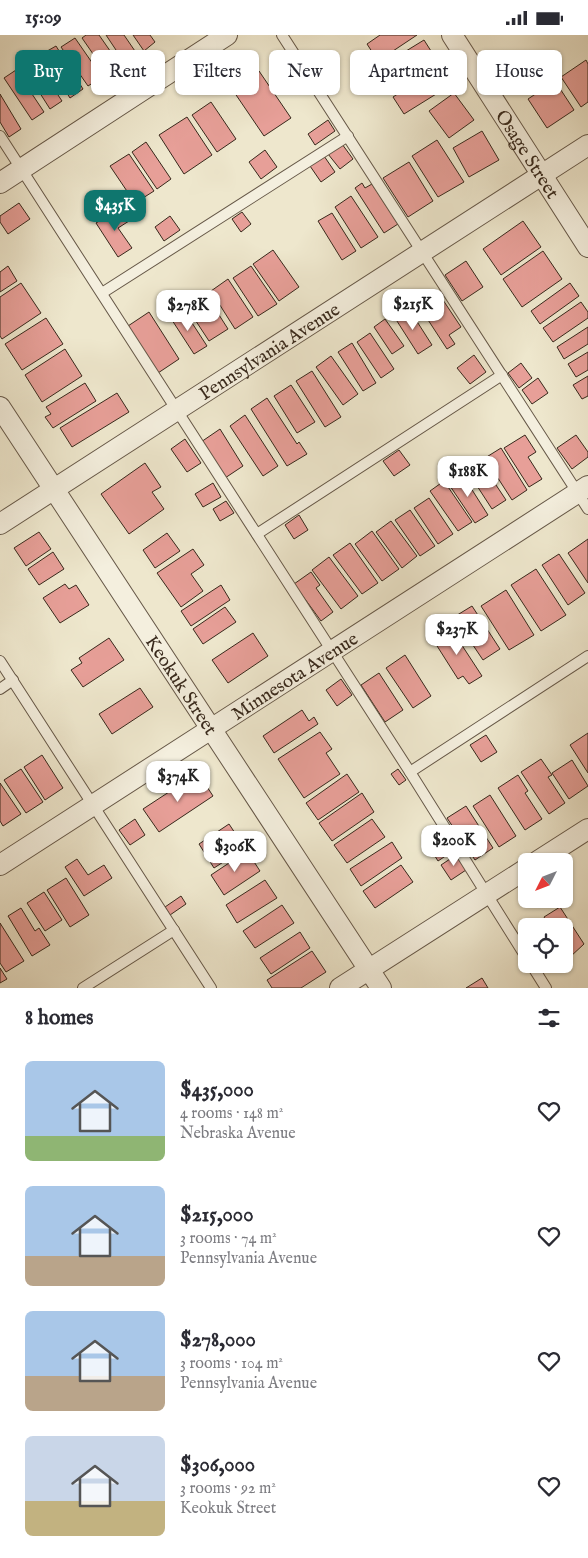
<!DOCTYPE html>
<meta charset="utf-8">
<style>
body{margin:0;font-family:"IM FELL English",serif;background:#f7f7f7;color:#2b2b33;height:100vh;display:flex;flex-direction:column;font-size:19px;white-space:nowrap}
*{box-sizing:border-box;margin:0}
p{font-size:16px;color:#7c7c81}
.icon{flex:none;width:28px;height:28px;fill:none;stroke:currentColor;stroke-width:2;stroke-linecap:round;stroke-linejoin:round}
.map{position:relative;height:953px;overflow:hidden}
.drawer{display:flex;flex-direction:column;background:#fff;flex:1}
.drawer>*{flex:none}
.hud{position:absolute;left:15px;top:15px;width:559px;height:45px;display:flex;gap:10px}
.needle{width:32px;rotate:228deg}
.buttons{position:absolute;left:518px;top:818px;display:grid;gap:10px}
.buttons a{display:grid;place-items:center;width:55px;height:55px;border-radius:8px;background:#fff;box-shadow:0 1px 4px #0004;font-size:25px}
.price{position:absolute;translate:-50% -42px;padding:0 11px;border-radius:10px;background:#fff;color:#222;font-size:16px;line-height:32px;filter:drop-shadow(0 1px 2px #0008)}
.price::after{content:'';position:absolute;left:50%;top:30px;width:15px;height:11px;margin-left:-8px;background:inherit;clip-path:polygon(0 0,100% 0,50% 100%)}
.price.selected{background:#0f766e;color:#fff}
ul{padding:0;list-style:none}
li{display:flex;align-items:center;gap:15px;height:125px;padding:0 25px}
li span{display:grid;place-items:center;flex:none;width:140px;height:100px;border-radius:8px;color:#555}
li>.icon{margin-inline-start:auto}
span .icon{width:60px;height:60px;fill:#fffc;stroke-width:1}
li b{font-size:21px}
h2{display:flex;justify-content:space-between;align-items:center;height:60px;padding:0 25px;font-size:21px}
.chip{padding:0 18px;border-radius:8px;background:#fff;box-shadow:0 1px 4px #0004;font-size:18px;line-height:45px}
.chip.selected{background:#0f766e;color:#fff}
.status{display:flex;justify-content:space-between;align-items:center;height:35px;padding:0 25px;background:#fff;direction:ltr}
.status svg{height:14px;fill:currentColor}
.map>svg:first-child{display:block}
</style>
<div class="status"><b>15:09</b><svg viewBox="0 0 49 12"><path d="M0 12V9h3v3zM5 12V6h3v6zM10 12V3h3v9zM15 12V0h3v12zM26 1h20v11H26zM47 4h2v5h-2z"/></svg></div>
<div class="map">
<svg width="588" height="953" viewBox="0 0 588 953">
<rect width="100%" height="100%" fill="#eee7cd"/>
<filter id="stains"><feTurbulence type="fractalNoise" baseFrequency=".004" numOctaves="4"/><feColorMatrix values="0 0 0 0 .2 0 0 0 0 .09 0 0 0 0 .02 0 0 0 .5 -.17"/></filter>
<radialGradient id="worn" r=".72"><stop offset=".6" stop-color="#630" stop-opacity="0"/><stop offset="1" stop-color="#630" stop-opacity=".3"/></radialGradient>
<g fill="#e79f98" stroke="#38291c">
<path d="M86,0H99L122,33L109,42L82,3Z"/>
<path d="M106,0H124L137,19L124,27Z"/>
<path d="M133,0H150L155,7L144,16Z"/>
<path d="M380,0H417L378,26L367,9Z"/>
<path d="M75,3L102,42L88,51L61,12Z"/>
<path d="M424,5L438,27L407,47L393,24Z"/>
<path d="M56,11L83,54L70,63L42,19Z"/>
<path d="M39,23L55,49L52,51L62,66L50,74L24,33Z"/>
<path d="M586,25L588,29V67L581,72L561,42Z"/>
<path d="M16,35L44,77L32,85L4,43Z"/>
<path d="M259,36L291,83L264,101L232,54Z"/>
<path d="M430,38L441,56L404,79L393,62Z"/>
<path d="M555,46L574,75L547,93L528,64Z"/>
<path d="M454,58L474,85L449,103L429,76Z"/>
<path d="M0,59L21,94L9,102L0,87Z"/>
<path d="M211,67L236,104L217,117L192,80Z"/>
<path d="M187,82L212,120L184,139L159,100Z"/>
<path d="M328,85L335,96L315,110L308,99Z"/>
<path d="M482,96L499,125L469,142L453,113Z"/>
<path d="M437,105L464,147L438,162L412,121Z"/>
<path d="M146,107L171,144L157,154L132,117Z"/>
<path d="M342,109L353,124L340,134L328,119Z"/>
<path d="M265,115L277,132L261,144L249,127Z"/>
<path d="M129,119L154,156L135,168L110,131Z"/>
<path d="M324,121L335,137L321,147L310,131Z"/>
<path d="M409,127L433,166L408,182L383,143Z"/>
<path d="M362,148L365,153L372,149L398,189L384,198L355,153Z"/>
<path d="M351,161L378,202L361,213L335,172Z"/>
<path d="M19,168L30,184L8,199L0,187V181Z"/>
<path d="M120,173L129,186L118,193L132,213L118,222L96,188Z"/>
<path d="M242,177L251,189L241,197L232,184Z"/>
<path d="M332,178L356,216L342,225L318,186Z"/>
<path d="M170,181L180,195L164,206L155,192Z"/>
<path d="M523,186L541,212L501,240L483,214Z"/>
<path d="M273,215L299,252L279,266L253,229Z"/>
<path d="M543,216L562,244L522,272L503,244Z"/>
<path d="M466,226L483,252L462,266L445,240Z"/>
<path d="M8,231L17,246L0,257V237Z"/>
<path d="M251,231L277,269L258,281L233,243Z"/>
<path d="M228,244L253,282L235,294L211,256Z"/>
<path d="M21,248L41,278L2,304L0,301V262Z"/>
<path d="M570,248L579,261L540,289L531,276Z"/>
<path d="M437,256L461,292L449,300L455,309L447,314L417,268Z"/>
<path d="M205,258L228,294L209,306L186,271Z"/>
<path d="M581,267L588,277V283L553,307L543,293Z"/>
<path d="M183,274L207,311L194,319L170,282Z"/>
<path d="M409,274L432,310L418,319L395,283Z"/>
<path d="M149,277L179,324L158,338L128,291Z"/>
<path d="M46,283L63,309L22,335L5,309Z"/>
<path d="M385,284L404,311L392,319L374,292Z"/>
<path d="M588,292V309L564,324L557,312Z"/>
<path d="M370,298L394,334L381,343L357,307Z"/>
<path d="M352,308L376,348L363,356L338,317Z"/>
<path d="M65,314L82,341L42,367L25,340Z"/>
<path d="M588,317V335L576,342L568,329Z"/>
<path d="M474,320L486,337L470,349L457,333Z"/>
<path d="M331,321L358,359L343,370L316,332Z"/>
<path d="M521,328L532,343L519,353L508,338Z"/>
<path d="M312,336L341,382L325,392L296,346Z"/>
<path d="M588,341V361L582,364L573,350Z"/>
<path d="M538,343L548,358L532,369L522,355Z"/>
<path d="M85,348L96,366L53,393L45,382L51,379L46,372Z"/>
<path d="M291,350L315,387L297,398L274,361Z"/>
<path d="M117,358L129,377L72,412L60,393Z"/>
<path d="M267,363L297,409L299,407L307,419L287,431L251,374Z"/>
<path d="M245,380L278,431L263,441L230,391Z"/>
<path d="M220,394L243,431L225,443L201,407Z"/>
<path d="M525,400L536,417L528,422L542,444L529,452L504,413Z"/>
<path d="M576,400L588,417V422L572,434L557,413Z"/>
<path d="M185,404L201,428L187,437L171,414Z"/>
<path d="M501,413L527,455L512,465L485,423Z"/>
<path d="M399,415L410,430L394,441L383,426Z"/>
<path d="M145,428L161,452L152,457L164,474L129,499L101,459Z"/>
<path d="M482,429L506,465L492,474L468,437Z"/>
<path d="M462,439L488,480L475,488L448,448Z"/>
<path d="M444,446L472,487L458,496L430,456Z"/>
<path d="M213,448L221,462L203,472L195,459Z"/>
<path d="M429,463L453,499L438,509L414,473Z"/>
<path d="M226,466L234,478L220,486L213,474Z"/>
<path d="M410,475L435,511L420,521L395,485Z"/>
<path d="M299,480L308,495L294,504L285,490Z"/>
<path d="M391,486L417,521L402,533L376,497Z"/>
<path d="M372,496L399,534L382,546L355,509Z"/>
<path d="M39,497L51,514L26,531L14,513Z"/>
<path d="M167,498L180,516L155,533L143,515Z"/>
<path d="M588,504V548L568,518Z"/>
<path d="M350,508L378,548L362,559L333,520Z"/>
<path d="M193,514L204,530L191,539L203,556L181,572L157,538Z"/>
<path d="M53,517L64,534L39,550L28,534Z"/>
<path d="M559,519L585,558L568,570L542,530Z"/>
<path d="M329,522L358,561L341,574L312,535Z"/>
<path d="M536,534L566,580L541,596L511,550Z"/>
<path d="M311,537L320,550L316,553L333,577L321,586L294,549Z"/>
<path d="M65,549L69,554L76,550L89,570L60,588L43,563Z"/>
<path d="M221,550L230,565L191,591L181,576Z"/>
<path d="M506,555L534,600L509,615L481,571Z"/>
<path d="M472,571L500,614L483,625L454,582Z"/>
<path d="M225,572L236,587L203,609L193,594Z"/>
<path d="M450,592L482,641L469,649L463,641L458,644L432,603Z"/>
<path d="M253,598L268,621L228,648L212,625Z"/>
<path d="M109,603L124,625L83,652L71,635L82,628L79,623Z"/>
<path d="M405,620L431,661L413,673L386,633Z"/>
<path d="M379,638L403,675L385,687L361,650Z"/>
<path d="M341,644L352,660L337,671L326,655Z"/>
<path d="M140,653L153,672L112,699L99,679Z"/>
<path d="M302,675L309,686L314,682L318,689L274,718L263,701Z"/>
<path d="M320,697L332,714L326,718L340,739L304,763L278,724Z"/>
<path d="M588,698V738L570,710Z"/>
<path d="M486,700L497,717L481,727L470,710Z"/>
<path d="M42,720L63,753L45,765L24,732Z"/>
<path d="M541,724L552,740L548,742L565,768L549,779L521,737Z"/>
<path d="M572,725L588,751L569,764L552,738Z"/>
<path d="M21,734L43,767L26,778L4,745Z"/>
<path d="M398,734L406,745L399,750L391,739Z"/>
<path d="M198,738L213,761L159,797L143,774Z"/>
<path d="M347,739L359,757L318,785L306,768Z"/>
<path d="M518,740L528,756L525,758L542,784L525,795L498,753Z"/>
<path d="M0,748L21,779L3,791L0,786Z"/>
<path d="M362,758L374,777L332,806L319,788Z"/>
<path d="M490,760L516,801L499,812L473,771Z"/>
<path d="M466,771L493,813L475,825L447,783Z"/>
<path d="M135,784L145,800L130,810L119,795Z"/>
<path d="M372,784L385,802L347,828L334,810Z"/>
<path d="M229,789L245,813L214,833L199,809Z"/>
<path d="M442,801L453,816L438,826L428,810Z"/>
<path d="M392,807L402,823L361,851L350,834Z"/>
<path d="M247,816L260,836L224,860L211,840Z"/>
<path d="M456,820L466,835L451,845L441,830Z"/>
<path d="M77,824L88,840L104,830L112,843L84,861L65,832Z"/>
<path d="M401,830L413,847L375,873L363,856Z"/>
<path d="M66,843L89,880L70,892L47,855Z"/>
<path d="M265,845L277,863L237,888L226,870Z"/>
<path d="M44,857L62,885L45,896L27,868Z"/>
<path d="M181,861L186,869L170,880L165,872Z"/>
<path d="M282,870L294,888L255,913L243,896Z"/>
<path d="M560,872L584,909L570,922L564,913V891H549L544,882Z"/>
<path d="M21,873L35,896L39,893L50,910L32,921L8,881Z"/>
<path d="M0,888L24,926L6,937L0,928Z"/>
<path d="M526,894V909L520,898Z"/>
<path d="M300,897L310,913L271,939L260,923Z"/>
<path d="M312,916L326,937L301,953H272L267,945Z"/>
<path d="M0,933L7,944L0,948Z"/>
<path d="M482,943L488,953H466Z"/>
</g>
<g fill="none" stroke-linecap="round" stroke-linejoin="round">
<g stroke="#665848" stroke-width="12">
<g id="service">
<path d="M282,0L588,474"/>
<path d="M0,101L410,737L526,922"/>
<path d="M102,258L348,101"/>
<path d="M257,499L502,340"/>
<path d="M0,626L211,953"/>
<path d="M0,654L13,645"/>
<path d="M410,737L588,621"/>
<path d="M531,929L546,953"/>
<path d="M83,953L174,895"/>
</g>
</g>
<g stroke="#665848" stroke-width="22">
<g id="minor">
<path id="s1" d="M452,0L588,212"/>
<path d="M0,148L227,0"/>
<path id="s2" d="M0,372L381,953"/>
<path id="s3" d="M0,489L588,110"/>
<path d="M538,826L588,794"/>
<path id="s4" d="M0,830L588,451"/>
<path d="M340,953L526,834"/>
</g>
</g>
<use href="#service" stroke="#f4efde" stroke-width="10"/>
<use href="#minor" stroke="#f4efde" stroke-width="20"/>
</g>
<g text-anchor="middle" stroke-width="4.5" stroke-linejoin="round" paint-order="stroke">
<g font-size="19" fill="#38291c" stroke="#f4efde">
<text dy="7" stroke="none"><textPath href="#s1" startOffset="141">Osage Street</textPath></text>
<text dy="7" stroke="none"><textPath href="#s3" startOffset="320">Pennsylvania Avenue</textPath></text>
<text dy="7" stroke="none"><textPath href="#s4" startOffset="350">Minnesota Avenue</textPath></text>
<text dy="7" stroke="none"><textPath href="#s2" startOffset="332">Keokuk Street</textPath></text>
</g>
</g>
<rect width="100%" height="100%" filter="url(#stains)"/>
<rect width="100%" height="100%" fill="url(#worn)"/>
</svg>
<div class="buttons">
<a><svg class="needle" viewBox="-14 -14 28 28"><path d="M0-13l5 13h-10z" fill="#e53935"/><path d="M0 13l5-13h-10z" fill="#7c7c81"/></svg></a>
<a><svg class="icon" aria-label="locate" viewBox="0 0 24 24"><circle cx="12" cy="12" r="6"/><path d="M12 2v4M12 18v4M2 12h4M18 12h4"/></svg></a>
</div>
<b class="price selected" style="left:115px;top:197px">$435K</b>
<b class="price" style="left:413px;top:296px">$215K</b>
<b class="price" style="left:188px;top:297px">$278K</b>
<b class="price" style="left:468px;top:463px">$188K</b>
<b class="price" style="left:457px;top:621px">$237K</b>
<b class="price" style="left:178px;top:768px">$374K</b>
<b class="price" style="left:454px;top:832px">$200K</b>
<b class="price" style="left:235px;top:838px">$306K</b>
<div class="hud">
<a class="chip selected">Buy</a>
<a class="chip">Rent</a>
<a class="chip">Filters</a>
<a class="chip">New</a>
<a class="chip">Apartment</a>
<a class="chip">House</a>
</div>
</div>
<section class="drawer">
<h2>8 homes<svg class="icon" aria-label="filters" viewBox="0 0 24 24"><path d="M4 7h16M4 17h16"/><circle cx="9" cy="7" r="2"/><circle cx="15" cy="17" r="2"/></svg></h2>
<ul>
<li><span style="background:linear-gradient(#a9c7e8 75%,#8fb573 0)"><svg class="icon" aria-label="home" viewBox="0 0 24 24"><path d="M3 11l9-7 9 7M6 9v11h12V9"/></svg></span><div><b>$435,000</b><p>4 rooms · 148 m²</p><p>Nebraska Avenue</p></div><svg class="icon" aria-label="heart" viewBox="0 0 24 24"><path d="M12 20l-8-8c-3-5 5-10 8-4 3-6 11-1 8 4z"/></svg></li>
<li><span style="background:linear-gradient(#a9c7e8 70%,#b9a48a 0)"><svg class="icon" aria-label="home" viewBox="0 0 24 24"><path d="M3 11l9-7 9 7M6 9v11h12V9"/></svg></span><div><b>$215,000</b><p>3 rooms · 74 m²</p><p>Pennsylvania Avenue</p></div><svg class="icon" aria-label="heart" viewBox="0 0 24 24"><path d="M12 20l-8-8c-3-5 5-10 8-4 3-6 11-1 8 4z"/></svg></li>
<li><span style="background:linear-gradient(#a9c7e8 65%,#b9a48a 0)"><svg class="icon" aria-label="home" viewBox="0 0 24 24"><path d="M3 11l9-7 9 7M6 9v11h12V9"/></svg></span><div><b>$278,000</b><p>3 rooms · 104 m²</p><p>Pennsylvania Avenue</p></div><svg class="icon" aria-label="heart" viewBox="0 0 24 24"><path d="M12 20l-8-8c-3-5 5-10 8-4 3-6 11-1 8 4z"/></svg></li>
<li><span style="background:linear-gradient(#c9d6e8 65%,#c2b280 0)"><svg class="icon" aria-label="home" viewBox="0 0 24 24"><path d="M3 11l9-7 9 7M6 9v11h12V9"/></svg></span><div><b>$306,000</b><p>3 rooms · 92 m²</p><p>Keokuk Street</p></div><svg class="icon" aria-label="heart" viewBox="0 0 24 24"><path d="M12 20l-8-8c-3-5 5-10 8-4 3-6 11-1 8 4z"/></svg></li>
</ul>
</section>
